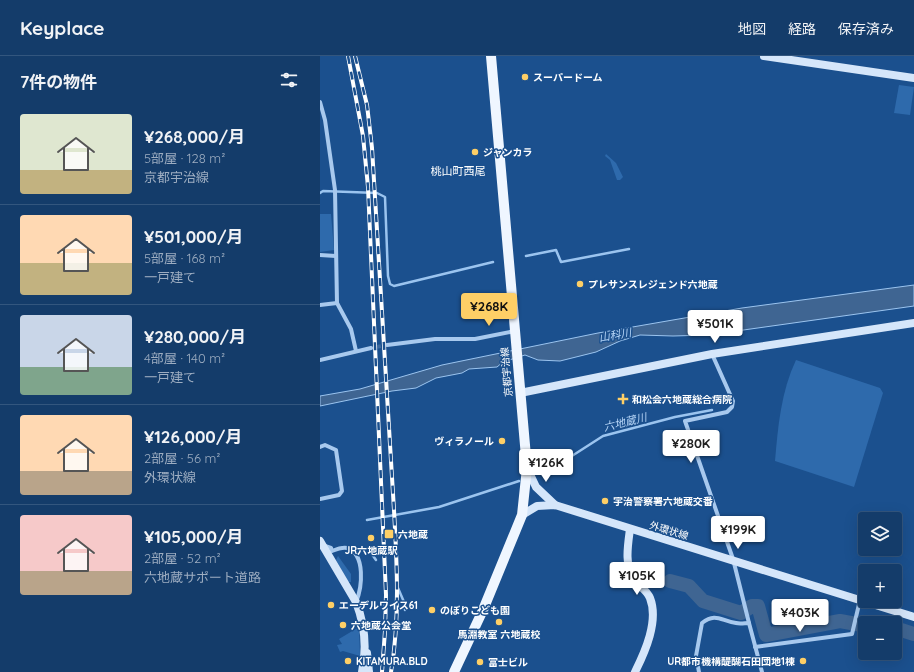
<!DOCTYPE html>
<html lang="ja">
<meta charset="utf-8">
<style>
body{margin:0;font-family:Quicksand,"Noto Sans JP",sans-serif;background:#214772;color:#f1f3f6;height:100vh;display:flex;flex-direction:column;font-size:15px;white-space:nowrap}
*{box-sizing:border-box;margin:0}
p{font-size:13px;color:#9dadc1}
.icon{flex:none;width:22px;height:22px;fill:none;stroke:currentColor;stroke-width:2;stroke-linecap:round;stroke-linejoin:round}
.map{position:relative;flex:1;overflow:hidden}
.drawer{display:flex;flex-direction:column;background:#143c6a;width:320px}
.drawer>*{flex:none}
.fabs{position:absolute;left:538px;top:456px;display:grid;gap:8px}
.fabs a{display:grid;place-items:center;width:44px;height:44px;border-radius:4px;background:#143c6a;box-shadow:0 4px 16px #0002,0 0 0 1px #33567e;font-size:20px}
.price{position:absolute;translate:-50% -34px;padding:0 9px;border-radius:4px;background:#fff;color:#222;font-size:13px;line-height:26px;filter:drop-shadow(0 1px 2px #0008)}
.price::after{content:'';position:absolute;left:50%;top:24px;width:12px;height:9px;margin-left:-6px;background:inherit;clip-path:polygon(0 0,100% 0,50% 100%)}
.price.selected{background:#fecf66;color:#111}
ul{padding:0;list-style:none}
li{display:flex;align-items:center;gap:12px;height:100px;padding:0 20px}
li+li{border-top:1px solid #33567e}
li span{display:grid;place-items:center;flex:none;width:112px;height:80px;border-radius:4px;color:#555}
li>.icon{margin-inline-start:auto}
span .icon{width:48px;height:48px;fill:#fffc;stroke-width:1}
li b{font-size:17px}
h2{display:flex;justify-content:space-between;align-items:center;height:48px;padding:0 20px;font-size:17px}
header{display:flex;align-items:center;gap:24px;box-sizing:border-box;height:56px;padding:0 20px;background:#143c6a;border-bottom:1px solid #33567e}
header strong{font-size:19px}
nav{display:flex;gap:22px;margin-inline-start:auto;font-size:14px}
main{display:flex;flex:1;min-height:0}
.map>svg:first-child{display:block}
</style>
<header>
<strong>Keyplace</strong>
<nav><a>地図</a><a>経路</a><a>保存済み</a></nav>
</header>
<main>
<section class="drawer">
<h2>7件の物件<svg class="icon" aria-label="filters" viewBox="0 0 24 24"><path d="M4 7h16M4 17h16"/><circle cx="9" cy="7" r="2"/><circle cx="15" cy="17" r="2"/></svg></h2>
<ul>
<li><span style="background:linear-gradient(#dfe7d0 70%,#c2b280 0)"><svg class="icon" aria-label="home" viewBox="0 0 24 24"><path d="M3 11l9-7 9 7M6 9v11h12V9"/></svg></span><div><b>¥268,000/月</b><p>5部屋 · 128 m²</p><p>京都宇治線</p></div></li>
<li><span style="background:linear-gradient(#ffd9b3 60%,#c2b280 0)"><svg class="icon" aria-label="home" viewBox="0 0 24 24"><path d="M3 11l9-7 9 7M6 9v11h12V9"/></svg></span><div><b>¥501,000/月</b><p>5部屋 · 168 m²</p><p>一戸建て</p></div></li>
<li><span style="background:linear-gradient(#c9d6e8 65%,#7fa58c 0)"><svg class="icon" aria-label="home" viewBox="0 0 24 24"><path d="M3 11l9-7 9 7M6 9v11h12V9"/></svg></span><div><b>¥280,000/月</b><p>4部屋 · 140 m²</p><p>一戸建て</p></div></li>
<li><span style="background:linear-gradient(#ffd9b3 70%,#b9a48a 0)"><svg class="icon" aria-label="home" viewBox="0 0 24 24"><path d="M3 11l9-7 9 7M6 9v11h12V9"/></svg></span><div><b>¥126,000/月</b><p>2部屋 · 56 m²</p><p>外環状線</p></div></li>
<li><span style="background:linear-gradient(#f6c9c9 70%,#b9a48a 0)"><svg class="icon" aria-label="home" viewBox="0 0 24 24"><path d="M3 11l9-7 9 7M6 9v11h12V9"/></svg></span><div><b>¥105,000/月</b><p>2部屋 · 52 m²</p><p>六地蔵サポート道路</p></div></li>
</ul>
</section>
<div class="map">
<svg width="594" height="616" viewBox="0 0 594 616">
<rect width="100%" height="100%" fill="#1b508e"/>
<g fill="#2e6aac">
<path d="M579,29L594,31L590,59L574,57Z"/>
<path d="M286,98L296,107L303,121L300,124H297L290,104L285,100Z"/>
<path d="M0,158H11L14,194L0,196Z"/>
<path d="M476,304L560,332L563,337L534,431L455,405C458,370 461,336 476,304Z"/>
<path d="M18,500L31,518V526H28L16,504Z"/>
<path d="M39,571L40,600L23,595L20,596L17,589L22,588L19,583Z"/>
</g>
<path fill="#3f6592" stroke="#9bc4ef" d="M594,229V250L388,279L353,280L320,279L300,285L276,296L240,305L218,304L205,299L183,306L177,311L149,313L142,317L116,322L96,332L72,335L0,350V340L40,333L122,309L278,277L422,252Z"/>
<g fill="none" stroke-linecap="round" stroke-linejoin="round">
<g stroke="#9bc4ef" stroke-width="2.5">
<path d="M0,137L3,135L57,137L65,141L68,220L70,228L74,230L173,206"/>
<path d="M206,200L236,194L241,206L309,193"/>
<path d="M230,414L283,380L355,361L392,354"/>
<path d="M47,464L119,451L199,425"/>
<path d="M51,497L56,504"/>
<path d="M78,532L84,546L85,554"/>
</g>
<g stroke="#3f6592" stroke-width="14">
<path d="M350,525L369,530L383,545L421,557L432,550H438L446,579L520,565L542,569L545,568"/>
<path d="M575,572L594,578"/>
</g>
<path stroke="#3d6a9f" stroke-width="4" stroke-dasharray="4 2" stroke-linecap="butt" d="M51,292L67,289"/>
<g stroke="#a8c9ee" stroke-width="4">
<path d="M0,46L5,64L15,134L17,247L31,273L36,295"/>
<path d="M0,199L16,200"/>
<path d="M0,249L17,247"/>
<path d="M67,289L115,283H155L195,275"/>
<path d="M392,298L413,345L412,351L407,356L365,365L413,503L429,567"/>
<path d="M0,304L51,292"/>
<path d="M0,391L5,389L16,394L22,435L19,439L0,443"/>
<path d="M5,490L11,492L12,495C17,493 22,491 27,492C46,498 42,532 36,546"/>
<path d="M435,591L532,578L540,544"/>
<path d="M379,616L376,600L382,567C396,556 401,565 416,567C420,568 425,567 429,567L442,616"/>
</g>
<g stroke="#d5e6fa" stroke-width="8">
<path d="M444,0L594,22"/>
<path d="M200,337L392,298L594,267"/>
<path d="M207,412L216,431L235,449"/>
<path d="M202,459L217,450L235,449L594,561"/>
<path d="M310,473C308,488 304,510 314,524C319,530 327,534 330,542C339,565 325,596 315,616"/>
<path d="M0,485L36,546C45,569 47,592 42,616"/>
<path d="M47,597L49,616"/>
</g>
<path stroke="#eff6ff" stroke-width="10" d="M134,616L163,554L202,459L207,412L171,0"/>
<g stroke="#fff" stroke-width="4">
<g id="rail">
<path d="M28,0L43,80L48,131L66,539L65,575L62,616"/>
<path d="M35,0L47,49L52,92L74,454C77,508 80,563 71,616"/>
</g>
</g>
<use href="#rail" stroke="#1b508e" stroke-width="2.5" stroke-dasharray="8" stroke-linecap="butt"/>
</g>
<g fill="#fecf66" stroke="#1b508e" stroke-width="1.5">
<circle cx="205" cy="21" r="4"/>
<circle cx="155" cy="96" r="4"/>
<circle cx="260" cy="228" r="4"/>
<path d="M301 337h4v4h4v4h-4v4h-4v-4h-4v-4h4z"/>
<circle cx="182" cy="385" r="4"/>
<circle cx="285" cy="445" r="4"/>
<rect x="64" y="473" width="10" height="10" rx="2"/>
<circle cx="51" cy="482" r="4"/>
<circle cx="11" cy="549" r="4"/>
<circle cx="112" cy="554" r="4"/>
<circle cx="179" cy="566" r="4"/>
<circle cx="23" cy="569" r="4"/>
<circle cx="28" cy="605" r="4"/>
<circle cx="483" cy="605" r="4"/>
<circle cx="160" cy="606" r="4"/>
</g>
<g text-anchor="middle" stroke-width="3" stroke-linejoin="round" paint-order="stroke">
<g font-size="10" font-weight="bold" fill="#fff" stroke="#1b508e" text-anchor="start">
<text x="213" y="25">スーパードーム</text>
<text x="163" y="100">ジャンカラ</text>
<text x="268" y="232">プレサンスレジェンド六地蔵</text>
<text x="312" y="347">和松会六地蔵総合病院</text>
<text x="174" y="389" text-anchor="end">ヴィラノール</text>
<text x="293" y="449">宇治警察署六地蔵交番</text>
<text x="78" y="482">六地蔵</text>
<text x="51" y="498" text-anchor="middle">JR六地蔵駅</text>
<text x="19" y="553">エーデルワイス61</text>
<text x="120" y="558">のぼりこども園</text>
<text x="31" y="573">六地蔵公会堂</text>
<text x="179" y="582" text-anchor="middle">馬淵教室 六地蔵校</text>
<text x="36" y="609">KITAMURA.BLD</text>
<text x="475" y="609" text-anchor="end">UR都市機構醍醐石田団地1棟</text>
<text x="168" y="610">富士ビル</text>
</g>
<g font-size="10" fill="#fff" stroke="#1b508e">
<text transform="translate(186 316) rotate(-95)" y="4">京都宇治線</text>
<text transform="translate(349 474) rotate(17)" y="4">外環状線</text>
</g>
<g font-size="11" fill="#fff" stroke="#1b508e">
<text x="138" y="119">桃山町西尾</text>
</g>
<g font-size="11" font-style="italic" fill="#b4d3f5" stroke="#1b508e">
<text transform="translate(295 279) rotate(-10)" y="4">山科川</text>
<text transform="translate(305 366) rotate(-14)" y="4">六地蔵川</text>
</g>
</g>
</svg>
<div class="fabs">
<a><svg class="icon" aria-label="layers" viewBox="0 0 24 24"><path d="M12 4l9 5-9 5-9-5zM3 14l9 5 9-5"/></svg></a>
<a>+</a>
<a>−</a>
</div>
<b class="price selected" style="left:169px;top:271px">¥268K</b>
<b class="price" style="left:395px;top:288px">¥501K</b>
<b class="price" style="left:371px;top:408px">¥280K</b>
<b class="price" style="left:226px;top:427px">¥126K</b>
<b class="price" style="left:418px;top:494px">¥199K</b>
<b class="price" style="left:317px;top:540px">¥105K</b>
<b class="price" style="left:480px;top:577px">¥403K</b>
</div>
</main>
